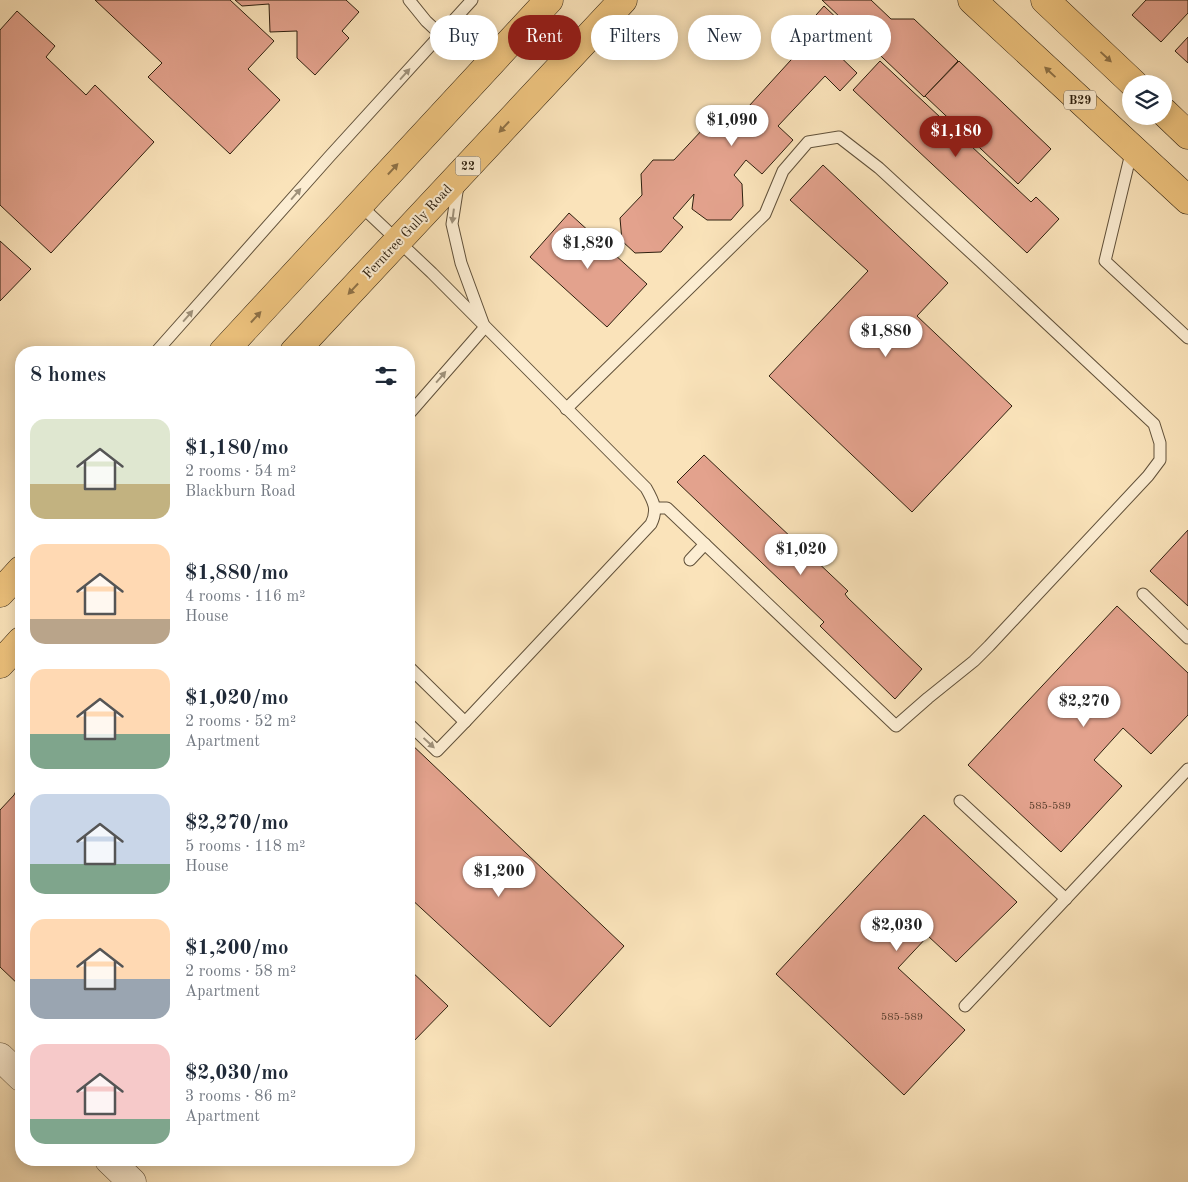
<!DOCTYPE html>
<meta charset="utf-8">
<style>
body{margin:0;font-family:"Old Standard TT",serif;background:#f6f6f7;color:#1f2937;height:100vh;display:flex;flex-direction:column;font-size:19px;white-space:nowrap}
*{box-sizing:border-box;margin:0}
p{font-size:16px;color:#747a83}
.icon{flex:none;width:28px;height:28px;fill:none;stroke:currentColor;stroke-width:2;stroke-linecap:round;stroke-linejoin:round}
.map{position:relative;flex:1;overflow:hidden}
.panel{position:absolute;left:15px;top:346px;width:400px;height:820px;display:flex;flex-direction:column;background:#fff;border-radius:20px;box-shadow:0 2px 12px #0003}
.panel>*{flex:none}
.top-card{position:absolute;left:430px;top:15px;width:475px;height:45px;display:flex;gap:10px}
.buttons{position:absolute;left:1122px;top:75px;display:grid;gap:10px}
.buttons a{display:grid;place-items:center;width:50px;height:50px;border-radius:50%;background:#fff;box-shadow:0 2px 12px #0003;font-size:25px}
.price{position:absolute;translate:-50% -42px;padding:0 11px;border-radius:18px;background:#fff;color:#222;font-size:16px;line-height:32px;filter:drop-shadow(0 1px 2px #0008)}
.price::after{content:'';position:absolute;left:50%;top:30px;width:15px;height:11px;margin-left:-8px;background:inherit;clip-path:polygon(0 0,100% 0,50% 100%)}
.price.on{background:#8f2418;color:#fff}
ul{padding:0;list-style:none}
li{display:flex;align-items:center;gap:15px;height:125px;padding:0 15px}
li span{display:grid;place-items:center;flex:none;width:140px;height:100px;border-radius:15px;color:#555}
li>.icon{margin-inline-start:auto}
span .icon{width:60px;height:60px;fill:#fffc;stroke-width:1}
li b{font-size:21px}
h2{display:flex;justify-content:space-between;align-items:center;height:60px;padding:0 15px;font-size:21px}
.chip{padding:0 18px;border-radius:22px;background:#fff;box-shadow:0 2px 12px #0003;font-size:18px;line-height:45px}
.chip.on{background:#8f2418;color:#fff}
.map>svg:first-child{display:block}
</style>
<div class="map">
<svg width="1188" height="1182" viewBox="0 0 1188 1182">
<rect width="100%" height="100%" fill="#fae3ba"/>
<filter id="stains"><feTurbulence type="fractalNoise" baseFrequency=".004" numOctaves="4"/><feColorMatrix values="0 0 0 0 .2 0 0 0 0 .09 0 0 0 0 .02 0 0 0 .5 -.17"/></filter>
<radialGradient id="worn" r=".72"><stop offset=".6" stop-color="#630" stop-opacity="0"/><stop offset="1" stop-color="#630" stop-opacity=".3"/></radialGradient>
<g fill="#e3a28d" stroke="#2e200f">
<path d="M95,0H230L274,41L248,69L280,100L230,154L148,77L162,63Z"/>
<path d="M235,0H346L359,12L342,31L349,38L315,75L297,58V31L270,32L269,4L242,6Z"/>
<path d="M822,0H871L891,19H914L958,61L924,97Z"/>
<path d="M1146,0H1188V13L1161,42L1132,15Z"/>
<path d="M824,6L843,24L826,43L857,73L840,91L825,76L778,126L793,140L762,174L746,160L734,175L742,184L743,206L731,220H707L692,209L694,194L673,218L683,227L661,252L635,253L622,241L620,218L642,195L641,174L653,160H674L703,129H728L801,49L793,41Z"/>
<path d="M17,11L55,46L46,57L86,95L95,85L154,142L51,253L0,205V30Z"/>
<path d="M1188,37V63L1175,51Z"/>
<path d="M880,61L1031,202L1036,197L1059,219L1027,253L853,90Z"/>
<path d="M959,61L1051,149L1018,184L925,96Z"/>
<path d="M823,165L948,283L917,316L1012,406L912,512L769,376L868,271L790,200Z"/>
<path d="M569,213L647,284L607,327L530,257Z"/>
<path d="M0,241L31,269L0,301Z"/>
<path d="M704,455L848,591L845,594L848,598L922,669L895,699L820,626L824,622L677,482Z"/>
<path d="M1188,530V606L1150,571Z"/>
<path d="M1117,606L1188,673V715L1151,754L1123,728L1094,760L1122,786L1061,852L968,765Z"/>
<path d="M409,742L624,946L550,1027L409,897Z"/>
<path d="M21,772V987L0,967V810L14,795L18,787Z"/>
<path d="M924,815L1017,902L956,962L928,936L898,968L965,1030L904,1095L776,974Z"/>
<path d="M409,969L448,1006L409,1046Z"/>
</g>
<g fill="none" stroke-linecap="round" stroke-linejoin="round">
<g stroke="#61513a" stroke-width="13">
<g id="service">
<path d="M409,0L426,21L441,35"/>
<path d="M1132,149L1105,261L1188,338"/>
<path d="M459,185L457,192L452,224L461,263L483,323"/>
<path d="M360,205L432,273L646,488C654,502 658,510 651,524L465,722L409,667"/>
<path d="M156,352L329,157L472,0"/>
<path d="M566,409L765,214L783,171L808,142L839,137L879,168L981,262L1154,424L1160,443V460L1148,476L989,646L974,661L928,698L896,726L667,508H655"/>
<path d="M409,414L485,327"/>
<path d="M690,560L705,544"/>
<path d="M1143,594L1188,638"/>
<path d="M409,724L437,751L465,722"/>
<path d="M960,801L1066,899"/>
<path d="M965,1006L1188,769"/>
</g>
</g>
<g stroke="#61513a" stroke-width="29">
<g id="tertiary">
<path d="M0,1057L21,1077"/>
<path d="M109,1160L132,1182"/>
</g>
</g>
<g stroke="#2e200f" stroke-width="29">
<g id="primary">
<path d="M972,0L1188,200"/>
<path d="M1045,0L1134,84"/>
<path d="M1164,112L1188,135"/>
<path d="M223,352L549,0"/>
<path d="M294,352L623,0"/>
<path d="M0,593L21,570"/>
<path d="M0,664L21,641"/>
</g>
</g>
<use href="#service" stroke="#fcedd2" stroke-width="11"/>
<use href="#tertiary" stroke="#fcedd2" stroke-width="28"/>
<use href="#primary" stroke="#edc27d" stroke-width="28"/>
</g>
<defs><path id="oneway-solid" d="M-6-.8H1V-3.2L6.5 0L1 3.2V.8H-6Z" transform="scale(1.25)"/></defs>
<g fill="#8e7146">
<use href="#oneway-solid" transform="translate(1106 57) rotate(43)"/>
<use href="#oneway-solid" transform="translate(1050 72) rotate(-137)"/>
<use href="#oneway-solid" transform="translate(504 127) rotate(133)"/>
<use href="#oneway-solid" transform="translate(393 169) rotate(-47)"/>
<use href="#oneway-solid" transform="translate(353 289) rotate(133)"/>
<use href="#oneway-solid" transform="translate(256 317) rotate(-47)"/>
</g>
<g fill="#9f917a">
<use href="#oneway-solid" transform="translate(405 74) rotate(-48)"/>
<use href="#oneway-solid" transform="translate(296 194) rotate(-49)"/>
<use href="#oneway-solid" transform="translate(453 216) rotate(97)"/>
<use href="#oneway-solid" transform="translate(188 316) rotate(-49)"/>
<use href="#oneway-solid" transform="translate(441 377) rotate(-49)"/>
<use href="#oneway-solid" transform="translate(429 743) rotate(43)"/>
</g>
<g text-anchor="middle" stroke-width="4" stroke-linejoin="round" paint-order="stroke">
<g font-size="11" fill="#5b402e">
<text x="1050" y="809">585-589</text>
<text x="902" y="1020">585-589</text>
</g>
<g fill="#fcedd2" stroke="#6c5e4a" stroke-width="1">
<rect x="1064" y="90.5" width="32" height="19" rx="4"/>
<rect x="455.5" y="156.5" width="25" height="19" rx="4"/>
</g>
<g font-size="12" font-weight="bold" fill="#2e200f">
<text x="1080" y="104">B29</text>
<text x="468" y="170">22</text>
</g>
<g font-size="14" fill="#2e200f" stroke="#fcedd2">
<text transform="translate(407 231) rotate(-47)" y="5">Ferntree Gully Road</text>
</g>
</g>
<rect width="100%" height="100%" filter="url(#stains)"/>
<rect width="100%" height="100%" fill="url(#worn)"/>
</svg>
<div class="buttons">
<a><svg class="icon" aria-label="layers" viewBox="0 0 24 24"><path d="M12 4l9 5-9 5-9-5zM3 14l9 5 9-5"/></svg></a>
</div>
<b class="price" style="left:732px;top:147px">$1,090</b>
<b class="price on" style="left:956px;top:158px">$1,180</b>
<b class="price" style="left:588px;top:270px">$1,820</b>
<b class="price" style="left:886px;top:358px">$1,880</b>
<b class="price" style="left:801px;top:576px">$1,020</b>
<b class="price" style="left:1084px;top:728px">$2,270</b>
<b class="price" style="left:499px;top:898px">$1,200</b>
<b class="price" style="left:897px;top:952px">$2,030</b>
<div class="top-card">
<a class="chip">Buy</a>
<a class="chip on">Rent</a>
<a class="chip">Filters</a>
<a class="chip">New</a>
<a class="chip">Apartment</a>
</div>
<section class="panel">
<h2>8 homes<svg class="icon" aria-label="filters" viewBox="0 0 24 24"><path d="M4 7h16M4 17h16"/><circle cx="9" cy="7" r="2"/><circle cx="15" cy="17" r="2"/></svg></h2>
<ul>
<li><span style="background:linear-gradient(#dfe7d0 65%,#c2b280 0)"><svg class="icon" aria-label="home" viewBox="0 0 24 24"><path d="M3 11l9-7 9 7M6 9v11h12V9"/></svg></span><div><b>$1,180/mo</b><p>2 rooms · 54 m²</p><p>Blackburn Road</p></div></li>
<li><span style="background:linear-gradient(#ffd9b3 75%,#b9a48a 0)"><svg class="icon" aria-label="home" viewBox="0 0 24 24"><path d="M3 11l9-7 9 7M6 9v11h12V9"/></svg></span><div><b>$1,880/mo</b><p>4 rooms · 116 m²</p><p>House</p></div></li>
<li><span style="background:linear-gradient(#ffd9b3 65%,#7fa58c 0)"><svg class="icon" aria-label="home" viewBox="0 0 24 24"><path d="M3 11l9-7 9 7M6 9v11h12V9"/></svg></span><div><b>$1,020/mo</b><p>2 rooms · 52 m²</p><p>Apartment</p></div></li>
<li><span style="background:linear-gradient(#c9d6e8 70%,#7fa58c 0)"><svg class="icon" aria-label="home" viewBox="0 0 24 24"><path d="M3 11l9-7 9 7M6 9v11h12V9"/></svg></span><div><b>$2,270/mo</b><p>5 rooms · 118 m²</p><p>House</p></div></li>
<li><span style="background:linear-gradient(#ffd9b3 60%,#9aa5b1 0)"><svg class="icon" aria-label="home" viewBox="0 0 24 24"><path d="M3 11l9-7 9 7M6 9v11h12V9"/></svg></span><div><b>$1,200/mo</b><p>2 rooms · 58 m²</p><p>Apartment</p></div></li>
<li><span style="background:linear-gradient(#f6c9c9 75%,#7fa58c 0)"><svg class="icon" aria-label="home" viewBox="0 0 24 24"><path d="M3 11l9-7 9 7M6 9v11h12V9"/></svg></span><div><b>$2,030/mo</b><p>3 rooms · 86 m²</p><p>Apartment</p></div></li>
</ul>
</section>
</div>
